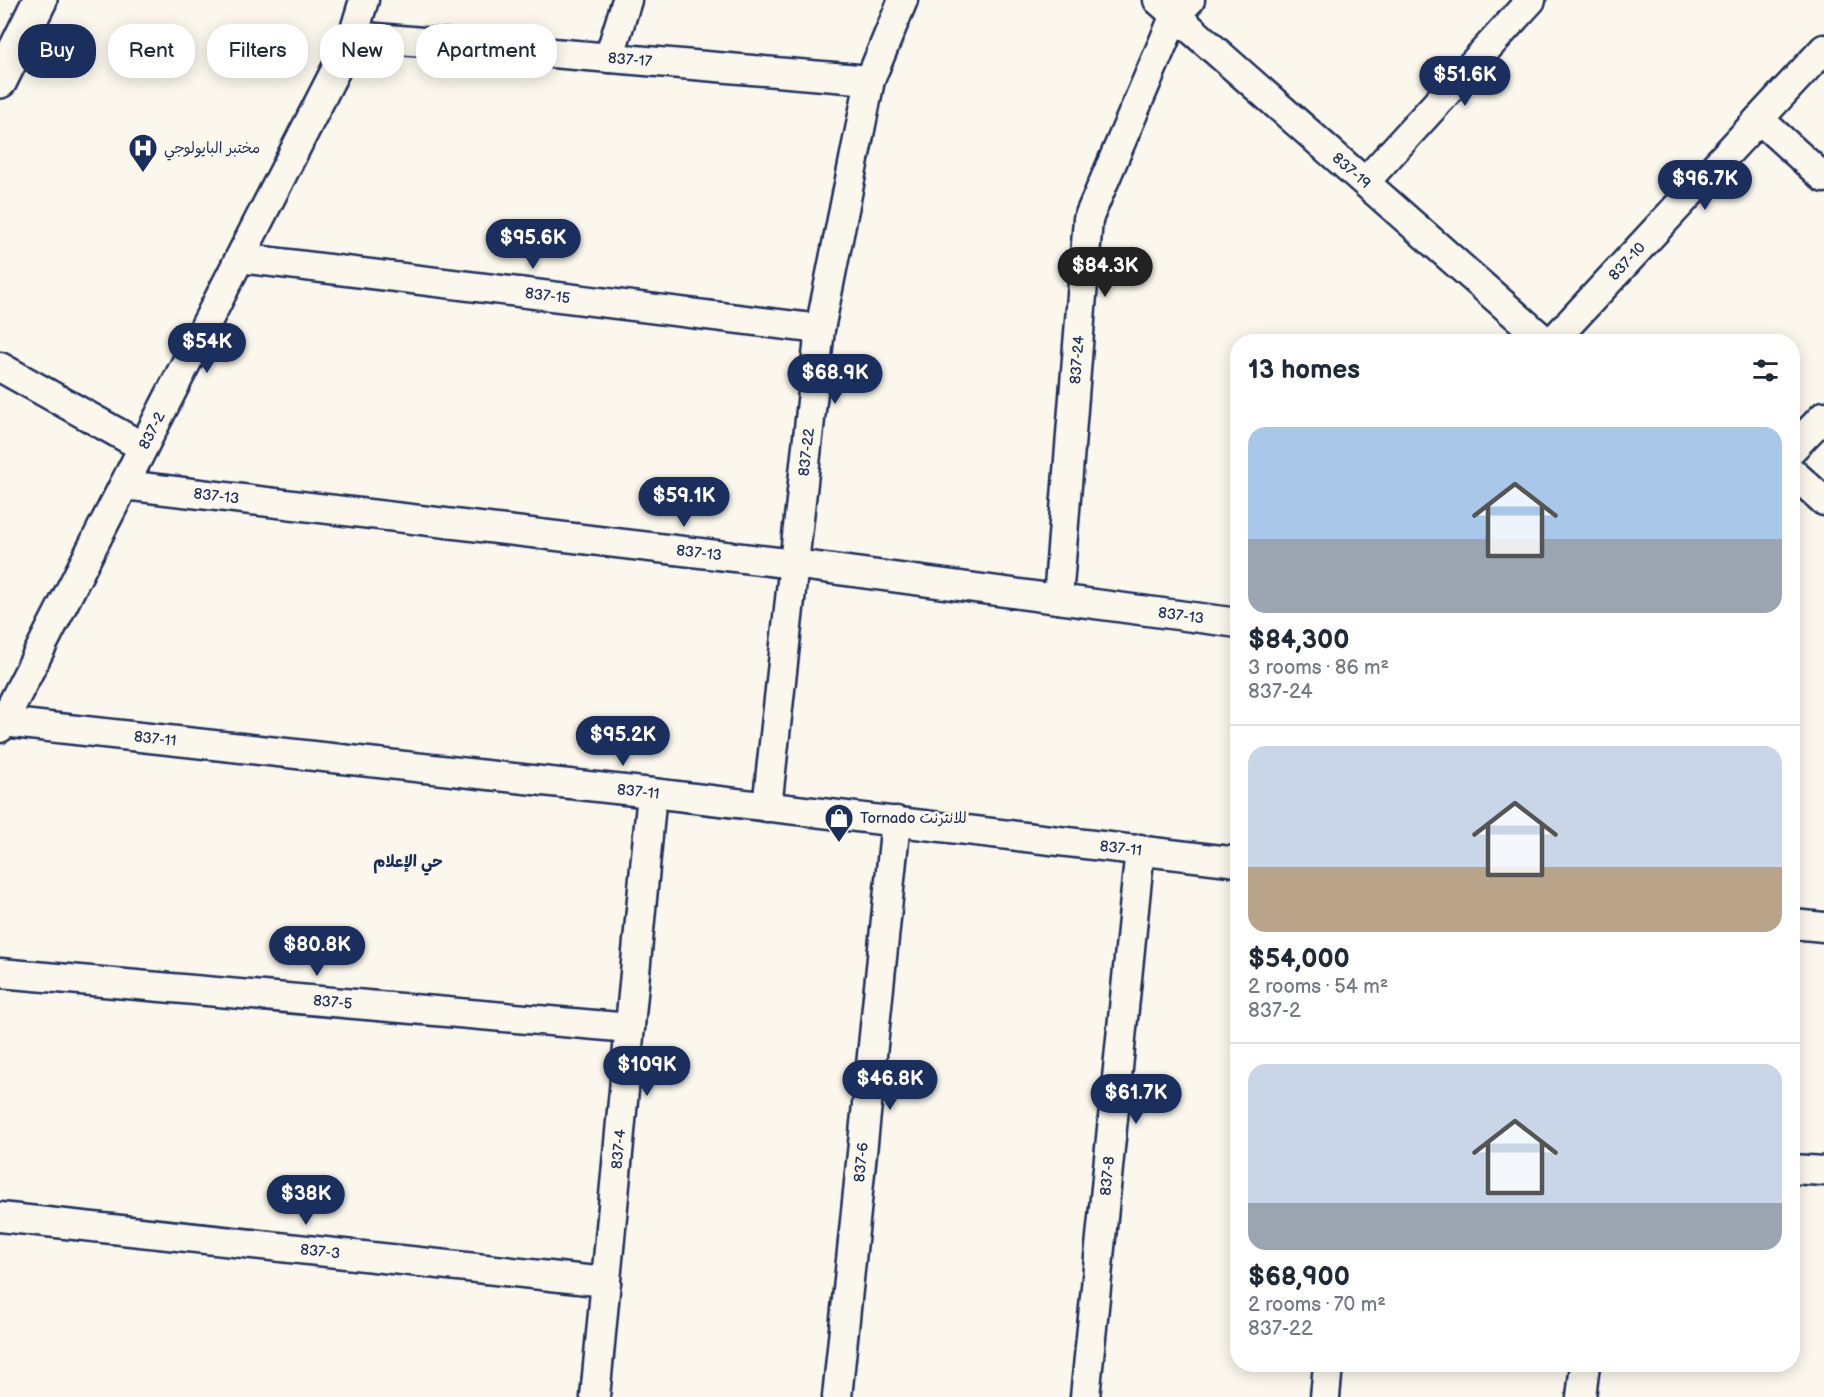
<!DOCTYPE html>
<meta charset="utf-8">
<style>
body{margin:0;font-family:"Balsamiq Sans","Playpen Sans Arabic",sans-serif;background:#f6f6f7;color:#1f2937;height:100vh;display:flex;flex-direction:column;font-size:22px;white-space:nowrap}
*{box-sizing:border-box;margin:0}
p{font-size:20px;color:#747a83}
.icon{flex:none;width:33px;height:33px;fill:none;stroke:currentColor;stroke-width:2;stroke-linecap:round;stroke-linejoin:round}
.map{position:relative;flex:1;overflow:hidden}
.side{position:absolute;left:1230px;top:334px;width:570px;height:1038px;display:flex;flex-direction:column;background:#fff;border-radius:24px;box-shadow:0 3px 15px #0003}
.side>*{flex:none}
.top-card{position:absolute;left:18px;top:24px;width:570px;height:54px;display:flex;gap:12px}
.price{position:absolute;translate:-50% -51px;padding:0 14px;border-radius:21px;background:#1b2f5e;color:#fff;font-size:20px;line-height:39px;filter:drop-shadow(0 2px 3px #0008)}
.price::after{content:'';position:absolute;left:50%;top:36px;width:18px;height:14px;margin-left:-9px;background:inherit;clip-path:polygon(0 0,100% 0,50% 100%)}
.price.on{background:#222;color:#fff}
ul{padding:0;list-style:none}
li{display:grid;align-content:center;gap:12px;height:318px;padding:0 18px}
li+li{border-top:2px solid #e0e1e3}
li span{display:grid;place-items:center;height:186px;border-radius:18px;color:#555}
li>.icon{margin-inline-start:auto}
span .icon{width:108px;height:108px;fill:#fffc;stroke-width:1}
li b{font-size:26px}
h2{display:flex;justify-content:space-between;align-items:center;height:72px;padding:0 18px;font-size:26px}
.chip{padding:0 21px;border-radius:24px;background:#fff;box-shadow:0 3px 15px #0003;font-size:21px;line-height:54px}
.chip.on{background:#1b2f5e;color:#fff}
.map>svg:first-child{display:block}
</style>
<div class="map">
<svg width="1824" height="1397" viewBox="0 0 1824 1397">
<rect width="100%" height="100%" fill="#fbf7ec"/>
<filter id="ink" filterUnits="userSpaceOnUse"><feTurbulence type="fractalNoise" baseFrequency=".0167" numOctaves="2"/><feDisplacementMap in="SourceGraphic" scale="12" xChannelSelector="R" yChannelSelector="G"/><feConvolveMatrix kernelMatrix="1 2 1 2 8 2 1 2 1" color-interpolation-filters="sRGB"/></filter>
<g filter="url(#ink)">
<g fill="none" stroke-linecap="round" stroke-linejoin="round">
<g stroke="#1b2f5e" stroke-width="33">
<g id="street">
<path id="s1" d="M1158,0L1546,342"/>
<path id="s2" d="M353,36L870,80"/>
<path d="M609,58L627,0"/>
<path d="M1759,119L1824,178"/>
<path d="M1365,182L1531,0"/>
<path id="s3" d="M240,258L820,329"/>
<path id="s4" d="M1552,342L1824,49"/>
<path d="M0,367L143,447"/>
<path d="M1792,449L1824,416"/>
<path d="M1792,472L1824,501"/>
<path id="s5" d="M124,485L794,564L1238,623"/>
<path id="s6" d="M1058,599L1088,219L1175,15L1190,0"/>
<path id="s7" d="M3,722L652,793L1238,862"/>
<path id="s8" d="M0,728L353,36L364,0"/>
<path id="s9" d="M767,807L820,329L870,80L903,0"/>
<path d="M1792,924L1824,927"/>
<path id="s10" d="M0,973L630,1028"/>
<path d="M1792,1169L1824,1171"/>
<path id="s11" d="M0,1217L606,1282"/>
<path id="s12" d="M595,1397L652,793"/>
<path id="s13" d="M837,1397L896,821"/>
<path id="s14" d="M1085,1397L1140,849"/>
<path d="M1325,1397L1328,1365"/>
<path d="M1581,1397L1585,1365"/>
</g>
</g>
<g stroke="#1b2f5e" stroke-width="38">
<path id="primary" d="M0,81L40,0"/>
</g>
<use href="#street" stroke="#fbf7ec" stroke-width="28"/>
<use href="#primary" stroke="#fbf7ec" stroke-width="33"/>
</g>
</g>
<defs>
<g id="hospital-pin" transform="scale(1.5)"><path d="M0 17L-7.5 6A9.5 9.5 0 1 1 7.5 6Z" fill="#1b2f5e" stroke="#fbf7ec"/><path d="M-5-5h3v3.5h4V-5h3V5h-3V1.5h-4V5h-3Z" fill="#fff"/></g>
<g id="shop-pin" transform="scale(1.5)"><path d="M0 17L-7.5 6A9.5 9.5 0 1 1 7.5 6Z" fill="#1b2f5e" stroke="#fbf7ec"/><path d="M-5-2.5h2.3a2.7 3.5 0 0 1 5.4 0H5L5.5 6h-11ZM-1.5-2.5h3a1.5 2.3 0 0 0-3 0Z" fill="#fff"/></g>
</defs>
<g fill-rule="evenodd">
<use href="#hospital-pin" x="143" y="148"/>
<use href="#shop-pin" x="839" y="818"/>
</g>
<g text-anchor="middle" stroke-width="6" stroke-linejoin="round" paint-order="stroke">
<g font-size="15" fill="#1b2f5e" stroke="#fbf7ec">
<text dy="5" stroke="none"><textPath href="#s2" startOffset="278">837-17</textPath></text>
<text dy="5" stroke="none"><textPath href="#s1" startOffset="258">837-19</textPath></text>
<text dy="5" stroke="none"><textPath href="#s4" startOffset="110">837-10</textPath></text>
<text dy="5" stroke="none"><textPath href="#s3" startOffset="310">837-15</textPath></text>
<text dy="5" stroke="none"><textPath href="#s6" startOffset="240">837-24</textPath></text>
<text dy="5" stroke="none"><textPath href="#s8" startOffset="334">837-2</textPath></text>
<text dy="5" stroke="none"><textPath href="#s9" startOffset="357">837-22</textPath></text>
<text dy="5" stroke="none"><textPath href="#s5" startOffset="93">837-13</textPath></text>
<text dy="5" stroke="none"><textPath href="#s5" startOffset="579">837-13</textPath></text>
<text dy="5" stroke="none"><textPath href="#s5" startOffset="1065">837-13</textPath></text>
<text dy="5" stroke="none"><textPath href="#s7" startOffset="153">837-11</textPath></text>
<text dy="5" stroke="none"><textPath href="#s7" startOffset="639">837-11</textPath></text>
<text dy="5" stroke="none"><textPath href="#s7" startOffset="1125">837-11</textPath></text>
<text dy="5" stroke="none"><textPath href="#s10" startOffset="334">837-5</textPath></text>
<text dy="5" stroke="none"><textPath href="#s12" startOffset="249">837-4</textPath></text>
<text dy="5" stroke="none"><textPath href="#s13" startOffset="236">837-6</textPath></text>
<text dy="5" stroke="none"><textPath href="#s14" startOffset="222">837-8</textPath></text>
<text dy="5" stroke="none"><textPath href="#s11" startOffset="322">837-3</textPath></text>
</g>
<g font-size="15" fill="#1b2f5e" stroke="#fbf7ec" text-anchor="start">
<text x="164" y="153">مختبر البايولوجي</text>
<text x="860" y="823">Tornado للانترنت</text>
</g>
<g font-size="16" font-weight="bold" fill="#1b2f5e" stroke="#fbf7ec">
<text x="408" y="867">حي الإعلام</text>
</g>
</g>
</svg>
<b class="price" style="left:1465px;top:107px">$51.6K</b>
<b class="price" style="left:1705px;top:211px">$96.7K</b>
<b class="price" style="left:533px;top:270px">$95.6K</b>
<b class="price on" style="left:1105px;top:298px">$84.3K</b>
<b class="price" style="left:207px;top:374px">$54K</b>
<b class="price" style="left:835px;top:405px">$68.9K</b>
<b class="price" style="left:684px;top:528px">$59.1K</b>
<b class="price" style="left:623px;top:767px">$95.2K</b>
<b class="price" style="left:317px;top:977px">$80.8K</b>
<b class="price" style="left:647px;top:1097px">$109K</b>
<b class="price" style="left:890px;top:1111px">$46.8K</b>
<b class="price" style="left:1136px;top:1125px">$61.7K</b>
<b class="price" style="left:306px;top:1226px">$38K</b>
<div class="top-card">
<a class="chip on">Buy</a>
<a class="chip">Rent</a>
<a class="chip">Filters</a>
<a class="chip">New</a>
<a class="chip">Apartment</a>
</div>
<section class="side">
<h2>13 homes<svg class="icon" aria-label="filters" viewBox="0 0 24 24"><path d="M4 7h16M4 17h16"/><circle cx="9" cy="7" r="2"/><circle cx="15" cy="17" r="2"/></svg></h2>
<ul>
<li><span style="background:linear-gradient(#a9c7e8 60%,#9aa5b1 0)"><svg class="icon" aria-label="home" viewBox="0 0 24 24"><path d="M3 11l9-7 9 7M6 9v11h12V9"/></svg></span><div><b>$84,300</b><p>3 rooms · 86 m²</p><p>837-24</p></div></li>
<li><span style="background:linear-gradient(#c9d6e8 65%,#b9a48a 0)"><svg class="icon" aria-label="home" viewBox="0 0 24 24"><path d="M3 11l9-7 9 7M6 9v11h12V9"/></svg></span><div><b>$54,000</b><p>2 rooms · 54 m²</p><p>837-2</p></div></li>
<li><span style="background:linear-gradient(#c9d6e8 75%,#9aa5b1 0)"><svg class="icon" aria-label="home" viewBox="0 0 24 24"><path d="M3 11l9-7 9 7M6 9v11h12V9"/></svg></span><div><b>$68,900</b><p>2 rooms · 70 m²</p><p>837-22</p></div></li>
</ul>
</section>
</div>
